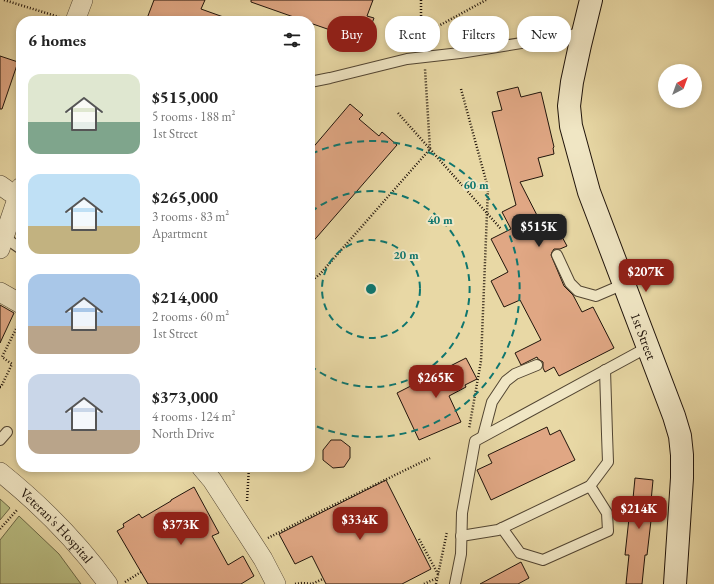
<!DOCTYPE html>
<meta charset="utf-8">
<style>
body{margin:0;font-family:"EB Garamond",serif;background:#f2f2f2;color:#222;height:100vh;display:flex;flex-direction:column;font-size:15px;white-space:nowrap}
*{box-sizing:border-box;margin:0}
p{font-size:13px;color:#767676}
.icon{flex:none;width:22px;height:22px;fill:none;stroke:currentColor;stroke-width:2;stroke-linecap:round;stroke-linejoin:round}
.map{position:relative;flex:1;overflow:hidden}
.side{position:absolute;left:16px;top:16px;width:299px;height:456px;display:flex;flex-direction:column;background:#fff;border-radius:16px;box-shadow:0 2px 6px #0003}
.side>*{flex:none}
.hud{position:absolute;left:327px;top:16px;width:327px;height:36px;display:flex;gap:8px}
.needle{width:26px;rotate:41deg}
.buttons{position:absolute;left:658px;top:64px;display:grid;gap:8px}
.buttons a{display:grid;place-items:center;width:44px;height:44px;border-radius:50%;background:#fff;box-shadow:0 2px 6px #0003;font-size:20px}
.price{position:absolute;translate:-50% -34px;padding:0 9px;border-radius:8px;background:#8f2418;color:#fff;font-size:13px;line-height:26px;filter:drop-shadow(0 1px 2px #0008)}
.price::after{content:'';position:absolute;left:50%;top:24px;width:12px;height:9px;margin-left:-6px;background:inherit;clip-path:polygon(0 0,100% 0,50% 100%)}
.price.current{background:#222;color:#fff}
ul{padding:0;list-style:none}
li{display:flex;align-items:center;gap:12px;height:100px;padding:0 12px}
li span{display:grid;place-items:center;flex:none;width:112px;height:80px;border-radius:12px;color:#555}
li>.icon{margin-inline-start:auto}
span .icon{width:48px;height:48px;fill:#fffc;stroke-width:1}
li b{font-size:17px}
h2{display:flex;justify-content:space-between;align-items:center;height:48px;padding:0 12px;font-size:17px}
.chip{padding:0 14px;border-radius:16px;background:#fff;box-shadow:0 2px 6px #0003;font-size:14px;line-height:36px}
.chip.current{background:#8f2418;color:#fff}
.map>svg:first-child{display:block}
</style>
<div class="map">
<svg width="714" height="584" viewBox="0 0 714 584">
<rect width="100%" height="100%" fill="#e8d8a5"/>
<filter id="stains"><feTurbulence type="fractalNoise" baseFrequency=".005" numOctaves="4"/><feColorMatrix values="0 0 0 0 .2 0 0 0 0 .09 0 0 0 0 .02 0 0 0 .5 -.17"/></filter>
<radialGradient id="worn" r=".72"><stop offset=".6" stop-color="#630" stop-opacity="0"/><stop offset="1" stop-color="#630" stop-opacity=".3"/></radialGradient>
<g fill="#b9be83" stroke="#6c6947">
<path d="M0,499L10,508L0,520Z"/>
<path d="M19,516L59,554L81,584H0V540Z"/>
</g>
<g fill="#e0a784" stroke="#20140b">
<path d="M154,0H205L201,9L229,19L228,21H146Z"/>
<path d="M251,0H373L367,16L374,18L365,42L310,23V21H305L251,2Z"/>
<path d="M0,56L18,62L2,109H0Z"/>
<path d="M518,87L521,97L541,92L554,147L553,148L554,154L538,158L543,176L520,182L543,227L551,223L557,234L560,233L567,246L560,249H554L552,252L551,255L564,286L573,295L582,312L593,307L614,348L559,376L554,367L545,372L543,368V362L538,359L537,357L521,365L515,353L541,340L520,300L504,307L491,281L508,272L491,239L511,229L502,212L516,205L492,112L502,110L497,92Z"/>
<path d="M350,104L363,115L359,119L379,136L382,132L397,145L310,245V151Z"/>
<path d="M0,305L14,313L0,343Z"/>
<path d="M466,358L477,379L465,385L466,387L449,396L461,422L419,440L397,393Z"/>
<path d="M547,427L550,435L560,430L575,460L491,500L477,470L492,463L488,455Z"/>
<path d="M331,440H341L350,447V458L344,467L333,468L323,460V450Z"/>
<path d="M635,478L653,480L650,512H652L647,555H645L642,584H626L629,555H625L630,509H632Z"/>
<path d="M386,480L431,569L402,584H326L312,556L295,564L279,534Z"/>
<path d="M194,487L219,533L212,536L228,565L243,556L254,576L241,584H148L117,531L124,527L123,524L139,514L142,518L171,501V500Z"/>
<path d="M521,562L529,578L518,584H480Z"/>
</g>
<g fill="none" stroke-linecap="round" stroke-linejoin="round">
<g stroke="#524532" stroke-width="12">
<g id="lane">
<path d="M310,82L330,78L407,59L460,53L583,33"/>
<path d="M4,237L21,249"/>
<path d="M557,255L570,283L578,291L596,296L624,284"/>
<path d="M483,436L492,402L506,381L515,374L537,365"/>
<path d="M0,440L7,432"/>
<path d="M502,528L520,553L543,560L608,531L607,513L590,486"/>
<path d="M461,536L498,530L590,486L608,462L607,434L605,370"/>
<path d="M455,584L461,554L462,513L475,441L648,347"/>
</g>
</g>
<g stroke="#524532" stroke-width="20">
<g id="street">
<path d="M75,21L83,0"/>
<path d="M0,185L10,192L19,194"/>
<path d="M0,249L21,187"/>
<path d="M0,292L21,304"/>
<path d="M201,467L212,480L263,559L276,584"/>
<path id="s1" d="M0,472C41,505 77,541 108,584"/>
</g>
</g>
<g stroke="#20140b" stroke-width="24">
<g id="secondary">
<path id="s2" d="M591,0L580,45L572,82L569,106L571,126L589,192L674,416L680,436L682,455V478L675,584"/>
</g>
</g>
<g stroke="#20140b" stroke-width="2.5" stroke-dasharray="1 2" stroke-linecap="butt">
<path d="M4,0L59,17"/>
<path d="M421,0V14L422,44"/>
<path d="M422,35L486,0"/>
<path d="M461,89L488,188L481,361L469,429"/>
<path d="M398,113L501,229"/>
<path d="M310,282L320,274L430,149L425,69"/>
<path d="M0,387H1L12,364L2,357L20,321"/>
<path d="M247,501L249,467"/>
<path d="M0,529L17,510"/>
<path d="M268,538L309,517L430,458"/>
<path d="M419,539L438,574"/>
<path d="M125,582L141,572"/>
<path d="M295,584L302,583L312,584L323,579"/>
<path d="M424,584L437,578"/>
<path d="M436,584L447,532"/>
</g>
<use href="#lane" stroke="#f0e6c4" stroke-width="10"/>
<use href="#street" stroke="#f0e6c4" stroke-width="19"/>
<use href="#secondary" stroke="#f0e6c4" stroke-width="22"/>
</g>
<g fill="none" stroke="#0f766e" stroke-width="2" stroke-dasharray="7 5">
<circle cx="371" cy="289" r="49"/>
<path d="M311 212A98 98 0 1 1 311 366"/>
<path d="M311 154A148 148 0 1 1 311 424"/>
</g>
<g text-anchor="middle" stroke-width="4" stroke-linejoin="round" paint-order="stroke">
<g font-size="14" fill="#20140b" stroke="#f0e6c4">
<text dy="5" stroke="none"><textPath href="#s2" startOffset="351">1st Street</textPath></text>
<text dy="5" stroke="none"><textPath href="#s1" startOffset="78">Veteran's Hospital</textPath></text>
</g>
</g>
<circle cx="371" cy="289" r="6" fill="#0f766e" stroke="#f0e6c4" stroke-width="2"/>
<g font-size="12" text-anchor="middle" font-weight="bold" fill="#0f766e" stroke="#f0e6c4" stroke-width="4" stroke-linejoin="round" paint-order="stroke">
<text x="476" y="189">60 m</text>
<text x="440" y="224">40 m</text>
<text x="406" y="259">20 m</text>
</g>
<rect width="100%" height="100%" filter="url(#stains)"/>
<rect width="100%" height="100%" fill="url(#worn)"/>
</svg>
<div class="buttons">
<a><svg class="needle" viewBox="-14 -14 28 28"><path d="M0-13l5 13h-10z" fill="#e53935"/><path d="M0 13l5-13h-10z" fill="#767676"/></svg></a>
</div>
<b class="price current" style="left:539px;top:248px">$515K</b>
<b class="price" style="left:646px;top:293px">$207K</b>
<b class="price" style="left:436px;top:399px">$265K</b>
<b class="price" style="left:639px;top:530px">$214K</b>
<b class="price" style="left:360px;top:541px">$334K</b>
<b class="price" style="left:181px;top:546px">$373K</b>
<div class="hud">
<a class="chip current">Buy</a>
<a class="chip">Rent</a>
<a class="chip">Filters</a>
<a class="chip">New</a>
</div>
<section class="side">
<h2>6 homes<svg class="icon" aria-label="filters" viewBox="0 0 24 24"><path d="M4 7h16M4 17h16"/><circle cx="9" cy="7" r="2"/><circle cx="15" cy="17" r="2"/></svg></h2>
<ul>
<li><span style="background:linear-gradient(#dfe7d0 60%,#7fa58c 0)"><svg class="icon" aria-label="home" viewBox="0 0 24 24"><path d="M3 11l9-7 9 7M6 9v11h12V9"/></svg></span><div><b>$515,000</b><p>5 rooms · 188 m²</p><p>1st Street</p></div></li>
<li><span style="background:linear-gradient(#bfe0f5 65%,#c2b280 0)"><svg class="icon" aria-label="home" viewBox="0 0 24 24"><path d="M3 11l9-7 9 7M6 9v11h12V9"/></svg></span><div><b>$265,000</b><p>3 rooms · 83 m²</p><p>Apartment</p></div></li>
<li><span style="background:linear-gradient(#a9c7e8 65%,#b9a48a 0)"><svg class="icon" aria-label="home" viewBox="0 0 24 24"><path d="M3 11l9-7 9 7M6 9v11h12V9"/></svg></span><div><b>$214,000</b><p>2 rooms · 60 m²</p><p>1st Street</p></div></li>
<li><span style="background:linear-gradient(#c9d6e8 70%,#b9a48a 0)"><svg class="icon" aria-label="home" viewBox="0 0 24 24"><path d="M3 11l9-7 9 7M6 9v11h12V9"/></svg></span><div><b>$373,000</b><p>4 rooms · 124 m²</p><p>North Drive</p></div></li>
</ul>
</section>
</div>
